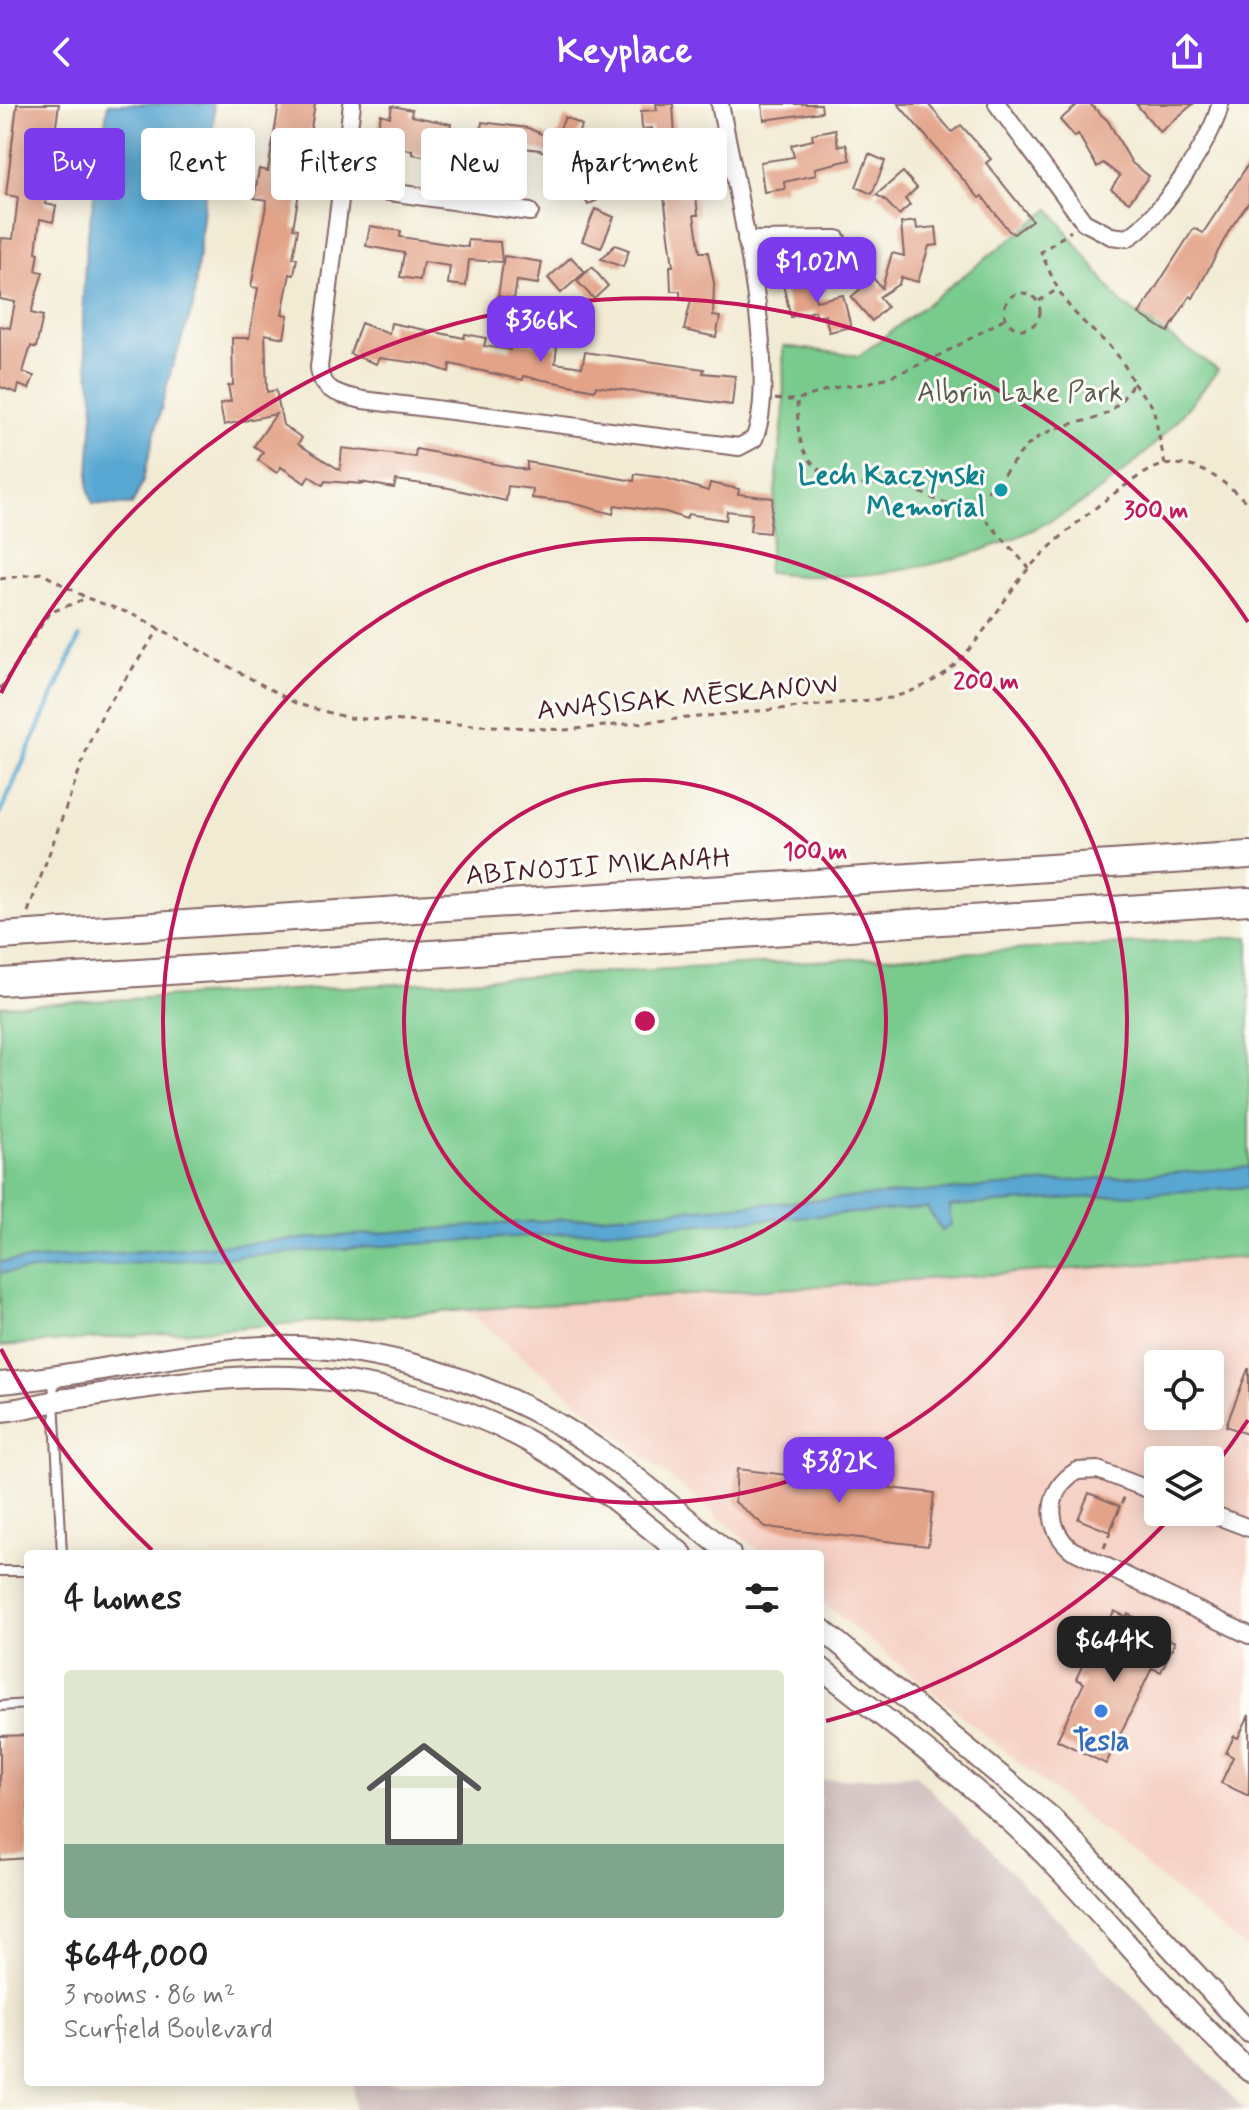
<!DOCTYPE html>
<meta charset="utf-8">
<style>
body{margin:0;font-family:Mynerve,sans-serif;background:#f6f6f6;color:#222;height:100vh;display:flex;flex-direction:column;font-size:30px;white-space:nowrap}
*{box-sizing:border-box;margin:0}
p{font-size:26px;color:#767676}
.icon{flex:none;width:44px;height:44px;fill:none;stroke:currentColor;stroke-width:2;stroke-linecap:round;stroke-linejoin:round}
.map{position:relative;flex:1;overflow:hidden}
.side{position:absolute;left:24px;top:1446px;width:800px;height:536px;display:flex;flex-direction:column;background:#fff;border-radius:8px;box-shadow:0 4px 20px #0003}
.side>*{flex:none}
.guide{position:absolute;left:24px;top:24px;width:800px;height:72px;display:flex;gap:16px}
.fabs{position:absolute;left:1144px;top:1246px;display:grid;gap:16px}
.fabs a{display:grid;place-items:center;width:80px;height:80px;border-radius:8px;background:#fff;box-shadow:0 4px 20px #0003;font-size:40px}
.price{position:absolute;translate:-50% -68px;padding:0 18px;border-radius:16px;background:#7c3aed;color:#fff;font-size:26px;line-height:52px;filter:drop-shadow(0 2px 4px #0008)}
.price::after{content:'';position:absolute;left:50%;top:48px;width:24px;height:18px;margin-left:-12px;background:inherit;clip-path:polygon(0 0,100% 0,50% 100%)}
.price.on{background:#222;color:#fff}
ul{padding:0;list-style:none}
li{display:grid;align-content:center;gap:16px;height:424px;padding:0 40px}
li span{display:grid;place-items:center;height:248px;border-radius:8px;color:#555}
li>.icon{margin-inline-start:auto}
span .icon{width:144px;height:144px;fill:#fffc;stroke-width:1}
li b{font-size:34px}
h2{display:flex;justify-content:space-between;align-items:center;height:96px;padding:0 40px;font-size:34px}
.tag{padding:0 28px;border-radius:8px;background:#fff;box-shadow:0 4px 20px #0003;font-size:28px;line-height:72px}
.tag.on{background:#7c3aed;color:#fff}
header{display:flex;justify-content:space-between;align-items:center;height:104px;padding:0 40px;background:#7c3aed;color:#fff;font-size:36px;font-weight:800}
.map>svg:first-child{display:block}
</style>
<header><svg class="icon" aria-label="back" viewBox="0 0 24 24"><path d="M15 5l-7 7 7 7"/></svg>Keyplace<svg class="icon" aria-label="share" viewBox="0 0 24 24"><path d="M12 15V3M7 8l5-5 5 5M5 13v7h14v-7"/></svg></header>
<div class="map">
<svg width="1249" height="2006" viewBox="0 0 1249 2006">
<rect width="100%" height="100%" fill="#fdfcf7"/>
<filter id="ink" filterUnits="userSpaceOnUse"><feTurbulence type="fractalNoise" baseFrequency=".0125" numOctaves="2"/><feDisplacementMap in="SourceGraphic" scale="16" xChannelSelector="R" yChannelSelector="G"/><feConvolveMatrix kernelMatrix="1 2 1 2 8 2 1 2 1" color-interpolation-filters="sRGB"/></filter>
<filter id="wash" filterUnits="userSpaceOnUse"><feTurbulence type="fractalNoise" baseFrequency=".006" numOctaves="4" result="noise"/><feDisplacementMap in="SourceGraphic" scale="32" xChannelSelector="R" yChannelSelector="G"/><feGaussianBlur stdDeviation="1.8" result="paint"/><feColorMatrix in="noise" values="0 0 0 0 0 0 0 0 0 0 0 0 0 0 0 0 0 1.4 0 .05"/><feComposite in="paint" operator="in"/></filter>
<g filter="url(#wash)">
<rect width="100%" height="100%" fill="#f2ebd4"/>
<path fill="#f6d1c5" fill-rule="evenodd" d="M1249,1153V1847L820,1496V1450H763L466,1206ZM1158,1260H1210V1312H1158ZM1158,1356H1210V1408H1158Z"/>
<path fill="#d1bfbf" d="M916,1671L1245,2006H354L353,1978H820V1676Z"/>
<g fill="#78cb8d" stroke="#61755c" stroke-width="2">
<path d="M1050,105L1121,199L1218,266C1191,300 1165,333 1132,361C1034,447 895,484 767,469L784,304L783,242L859,252Z"/>
<path d="M1249,833V1153L466,1206L0,1242V902Z"/>
</g>
<g fill="#59a7d2" stroke="#52637e" stroke-width="2">
<path d="M108,0H213L214,12L193,203L171,266L142,380L132,401L93,400L88,384L94,297L83,232V195L86,143Z"/>
<path d="M1249,1063V1083L949,1102L951,1121L942,1127L927,1104L0,1169V1158Z"/>
</g>
<g fill="none" stroke-linecap="round" stroke-linejoin="round">
<path stroke="#59a7d2" stroke-width="5" d="M0,709L79,534"/>
</g>
<g id="blocks">
<g fill="#e3a388">
<path d="M17,0H59L45,100L56,102L53,118L40,115L36,148L39,149L36,167L43,168L31,209L43,212L36,244L31,242L23,268L34,272L29,285L19,281L17,289L0,283V222L10,224L15,198L0,195V149L2,134L13,135L16,110L18,93L6,91Z"/>
<path d="M279,0H315L304,66L308,67L305,84L300,83L293,124L298,125L293,154H297L294,171L290,170L282,210L288,211L284,234L265,230L267,288L276,286L283,321L302,334L298,340L340,366L342,344L415,353L416,345L527,366V358L634,377L635,370L665,374L708,387L710,379L739,385L738,390L773,394L769,429L750,427L752,410L727,407L726,416L688,410L686,415L666,408L615,401L613,410L568,398L532,394L533,385L508,382L506,397L449,384L396,376L394,384L361,378L363,380L325,377L323,381L309,372L305,379L281,363L277,369L258,356L263,348L254,342L276,310L224,321L220,300L231,297L228,282L233,281L232,234H249L258,184L251,183L267,96L254,94L259,65L268,67Z"/>
<path d="M656,0H673L675,32H685L687,57H691L694,91H696L698,111H694L700,148H708L714,179L713,212L720,213L716,233L684,226L691,196H680V187H671L670,162H673L659,54L654,55L652,24L642,25L641,7L657,6Z"/>
<path d="M762,0H821L822,8L764,16Z"/>
<path d="M898,0H928L952,28L961,21L991,55L986,59L1032,116L1014,130L1009,127L982,92L979,94Z"/>
<path d="M1078,0H1090L1108,17L1132,59L1149,72L1129,98L1111,85L1120,72L1103,59L1097,63L1078,30L1075,33L1060,16Z"/>
<path d="M1136,0H1193L1160,28Z"/>
<path d="M392,2L412,6L411,12L451,20L448,34L471,39L467,60L412,50V46L401,45V38L376,32L381,10L390,13Z"/>
<path d="M565,13L582,21L577,31L589,35L581,55L553,44L550,51L540,46L492,40L490,51L477,49L482,18L528,24L555,36Z"/>
<path d="M835,25L838,42L846,40L850,56L815,64L816,71L784,78L785,85L764,88L760,58L794,53L791,41L813,36L812,30Z"/>
<path d="M869,50L885,57L872,90L856,83Z"/>
<path d="M1249,59V98L1230,125L1193,194L1190,192L1168,228L1139,210L1194,124L1203,129Z"/>
<path d="M591,61L607,91L588,101L572,72Z"/>
<path d="M903,68L917,84L905,95L910,101L899,111L884,95L876,91Z"/>
<path d="M595,105L614,113L601,144L582,137Z"/>
<path d="M916,117L917,125L936,123L938,141L929,142L918,178L901,173L899,180L879,193L887,203L872,217L851,193L873,174L882,184L892,149L904,152L901,119Z"/>
<path d="M370,122L401,127L400,133L468,143V136L500,138L502,158L469,156L466,182L448,180L450,162L423,158L420,176L400,173L404,149L366,142Z"/>
<path d="M615,141L629,146L623,163L601,155Z"/>
<path d="M504,152L542,158L538,180L517,177L514,195L498,192Z"/>
<path d="M571,153L585,168L561,189L548,174Z"/>
<path d="M592,163L608,182L594,195L577,177Z"/>
<path d="M810,174L816,197L843,191L851,223L829,228L825,211L817,213L815,207L791,213L783,181Z"/>
<path d="M361,219L389,230L391,219L464,234L465,230L486,234L484,242L510,246L512,239L519,238L557,243L555,259L582,263L585,248L704,265L703,269L735,272L732,301L596,282L595,286L523,272V276L450,260L449,268L425,260L379,254L376,260L350,250Z"/>
<path d="M1248,1265H1249V1331L1226,1322Z"/>
<path d="M858,1355L893,1359L890,1384L934,1389L928,1442L766,1423L735,1398L737,1365L855,1379Z"/>
<path d="M1089,1389L1120,1402L1110,1428L1078,1415Z"/>
<path d="M1114,1507L1126,1513L1128,1510L1168,1529L1166,1534L1175,1538L1161,1568L1152,1564L1106,1660L1057,1636L1084,1579L1076,1575L1085,1556L1090,1559Z"/>
<path d="M1249,1611V1692L1221,1679L1233,1653L1226,1649L1234,1632L1238,1634Z"/>
<path d="M28,1631V1754L0,1756V1632Z"/>
</g>
</g>
</g>
<g filter="url(#ink)">
<use href="#blocks" fill-opacity="0" stroke="#856666" stroke-width="2"/>
<g fill="none" stroke-linecap="round" stroke-linejoin="round">
<g stroke="#856666" stroke-width="12">
<g id="service">
<path d="M53,1275L62,1450"/>
<path d="M0,1467H28"/>
<path d="M0,1602L28,1600"/>
</g>
</g>
<g stroke="#856666" stroke-width="20">
<g id="minor">
<path d="M352,0L319,263C321,288 341,291 363,296L739,343L754,335C782,271 734,73 720,0"/>
<path d="M997,0L1084,118L1111,132L1127,134C1156,120 1215,32 1220,0"/>
<path d="M340,81L530,108"/>
<path d="M746,136L837,135"/>
<path d="M1158,1389L1098,1366L1077,1367C1045,1385 1045,1425 1072,1446L1249,1531"/>
<path d="M1207,1408L1249,1424"/>
</g>
</g>
<g stroke="#856666" stroke-width="24">
<g id="tertiary">
<path d="M0,1279C79,1272 156,1253 234,1245C364,1232 501,1276 606,1351C649,1382 689,1417 730,1450"/>
<path d="M0,1307C20,1306 40,1300 60,1296C124,1287 189,1275 254,1273C358,1269 474,1299 561,1357C603,1385 642,1418 682,1450"/>
<path d="M820,1524L1051,1713L1249,1928"/>
<path d="M820,1563C896,1625 980,1683 1048,1754C1116,1825 1177,1900 1249,1967"/>
</g>
</g>
<g stroke="#856666" stroke-width="30">
<g id="primary">
<path d="M0,832L1249,751"/>
<path d="M0,878L1249,797"/>
</g>
</g>
<g stroke="#856666" stroke-width="3" stroke-dasharray="6 6" stroke-linecap="butt">
<circle cx="1022" cy="207" r="18"/>
<path d="M1039,197L1058,185"/>
<path d="M1133,279L1153,303L1165,361"/>
<path d="M775,295C802,299 809,290 834,284C846,281 859,282 871,278C919,265 962,240 1005,214"/>
<path d="M797,298C798,312 797,329 802,341C809,363 836,382 859,381C873,381 887,377 902,381C924,387 946,408 971,397C1004,383 1013,347 1042,331C1083,308 1103,330 1133,279C1118,242 1099,236 1074,208C1059,191 1050,169 1041,148L1071,127"/>
<path d="M970,398L1029,464"/>
<path d="M0,475L41,469L87,494"/>
<path d="M0,585L49,509L87,494L137,512L297,600L349,614L565,626L891,594C913,587 932,580 950,565C982,537 1002,496 1029,464C1049,441 1135,366 1164,361C1198,355 1227,379 1249,401"/>
<path d="M28,808L90,637L105,605L160,524"/>
<path d="M1104,1444L1125,1391"/>
</g>
<use href="#service" stroke="#fff" stroke-width="8"/>
<use href="#minor" stroke="#fff" stroke-width="16"/>
<use href="#tertiary" stroke="#fff" stroke-width="20"/>
<use href="#primary" stroke="#fff" stroke-width="26"/>
</g>
</g>
<g fill="none" stroke="#c2185b" stroke-width="4">
<circle cx="645" cy="917" r="241"/>
<circle cx="645" cy="917" r="482"/>
<path d="M1248 1316A723 723 0 0 1 1211 1367M1174 1410A723 723 0 0 1 826 1617M152 1446A723 723 0 0 1 1 1245M1 589A723 723 0 0 1 1248 518"/>
</g>
<circle fill="#0f9aa8" stroke="#fdfcf7" stroke-width="3" cx="1001" cy="386" r="8"/>
<circle fill="#3f7fe0" stroke="#fdfcf7" stroke-width="3" cx="1101" cy="1607" r="8"/>
<g text-anchor="middle" stroke-width="6" stroke-linejoin="round" paint-order="stroke">
<g font-size="28" fill="#5a5b4d" stroke="#fdfcf7">
<text x="1020" y="297">Albrin Lake Park</text>
</g>
<g font-size="28" font-weight="bold" fill="#0d838f" stroke="#fdfcf7" text-anchor="end">
<text x="985" y="380">Lech Kaczynski<tspan x="985" dy="32">Memorial</tspan></text>
</g>
<g font-size="28" fill="#4a1f2b" stroke="#fdfcf7">
<text transform="translate(687 592) rotate(-5)" y="10">AWASISAK MĒSKANOW</text>
<text transform="translate(598 761) rotate(-4)" y="10">ABINOJII MIKANAH</text>
</g>
<g font-size="28" font-weight="bold" fill="#366cbe" stroke="#fdfcf7">
<text x="1101" y="1646">Tesla</text>
</g>
</g>
<circle cx="645" cy="917" r="12" fill="#c2185b" stroke="#fdfcf7" stroke-width="4"/>
<g font-size="24" text-anchor="middle" font-weight="bold" fill="#c2185b" stroke="#fdfcf7" stroke-width="6" stroke-linejoin="round" paint-order="stroke">
<text x="1156" y="414">300 m</text>
<text x="986" y="585">200 m</text>
<text x="815" y="755">100 m</text>
</g>
</svg>
<div class="fabs">
<a><svg class="icon" aria-label="locate" viewBox="0 0 24 24"><circle cx="12" cy="12" r="6"/><path d="M12 2v4M12 18v4M2 12h4M18 12h4"/></svg></a>
<a><svg class="icon" aria-label="layers" viewBox="0 0 24 24"><path d="M12 4l9 5-9 5-9-5zM3 14l9 5 9-5"/></svg></a>
</div>
<b class="price" style="left:817px;top:201px">$1.02M</b>
<b class="price" style="left:541px;top:260px">$366K</b>
<b class="price" style="left:839px;top:1401px">$382K</b>
<b class="price on" style="left:1114px;top:1580px">$644K</b>
<div class="guide">
<a class="tag on">Buy</a>
<a class="tag">Rent</a>
<a class="tag">Filters</a>
<a class="tag">New</a>
<a class="tag">Apartment</a>
</div>
<section class="side">
<h2>4 homes<svg class="icon" aria-label="filters" viewBox="0 0 24 24"><path d="M4 7h16M4 17h16"/><circle cx="9" cy="7" r="2"/><circle cx="15" cy="17" r="2"/></svg></h2>
<ul>
<li><span style="background:linear-gradient(#dfe7d0 70%,#7fa58c 0)"><svg class="icon" aria-label="home" viewBox="0 0 24 24"><path d="M3 11l9-7 9 7M6 9v11h12V9"/></svg></span><div><b>$644,000</b><p>3 rooms · 86 m²</p><p>Scurfield Boulevard</p></div></li>
</ul>
</section>
</div>
